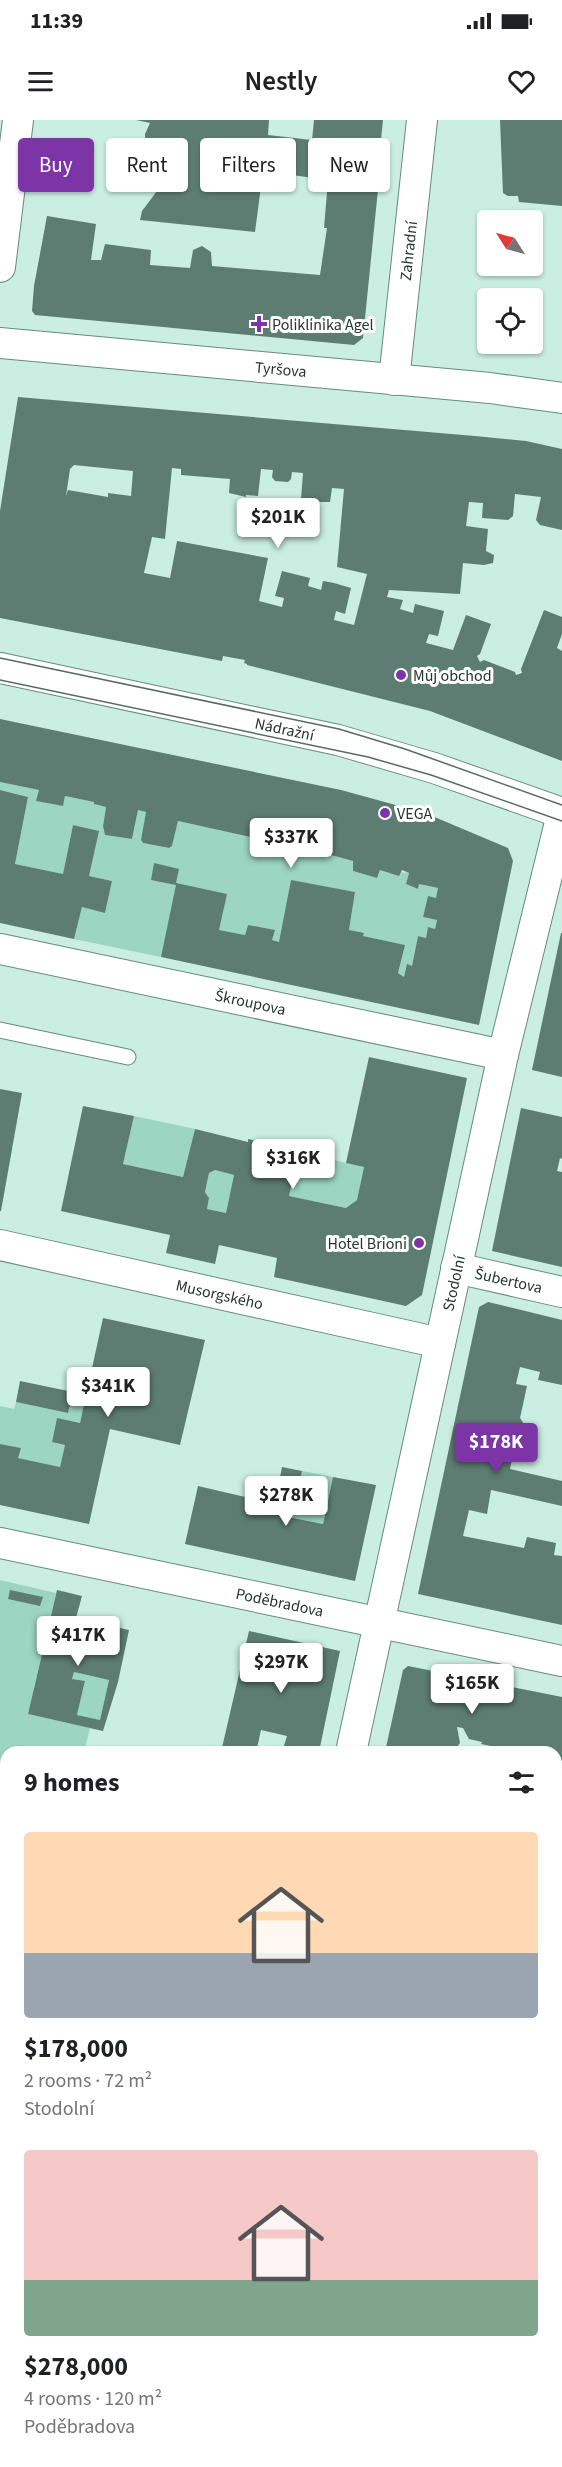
<!DOCTYPE html>
<meta charset="utf-8">
<style>
body{margin:0;font-family:"Source Sans 3",sans-serif;background:#f2f2f2;color:#202124;height:100vh;display:flex;flex-direction:column;font-size:22px;white-space:nowrap}
*{box-sizing:border-box;margin:0}
p{font-size:20px;color:#757577}
.icon{flex:none;width:33px;height:33px;fill:none;stroke:currentColor;stroke-width:2;stroke-linecap:round;stroke-linejoin:round}
.map{position:relative;flex:1;overflow:hidden}
.details{position:absolute;left:0px;top:1626px;width:562px;height:722px;display:flex;flex-direction:column;background:#fff;border-radius:18px 18px 0 0;box-shadow:0 2px 4px #0004}
.details>*{flex:none}
.banner{position:absolute;left:18px;top:18px;width:526px;height:54px;display:flex;gap:12px}
.needle{width:39px;rotate:306deg}
.controls{position:absolute;left:477px;top:90px;display:grid;gap:12px}
.controls a{display:grid;place-items:center;width:66px;height:66px;border-radius:6px;background:#fff;box-shadow:0 2px 4px #0004;font-size:30px}
.price{position:absolute;translate:-50% -51px;padding:0 14px;border-radius:6px;background:#fff;color:#222;font-size:20px;line-height:39px;filter:drop-shadow(0 2px 3px #0008)}
.price::after{content:'';position:absolute;left:50%;top:36px;width:18px;height:14px;margin-left:-9px;background:inherit;clip-path:polygon(0 0,100% 0,50% 100%)}
.price.selected{background:#7c34a7;color:#fff}
ul{padding:0;list-style:none}
li{display:grid;align-content:center;gap:12px;height:318px;padding:0 24px}
li span{display:grid;place-items:center;height:186px;border-radius:6px;color:#555}
li>.icon{margin-inline-start:auto}
span .icon{width:108px;height:108px;fill:#fffc;stroke-width:1}
li b{font-size:26px}
h2{display:flex;justify-content:space-between;align-items:center;height:72px;padding:0 24px;font-size:26px}
.pill{padding:0 21px;border-radius:6px;background:#fff;box-shadow:0 2px 4px #0004;font-size:21px;line-height:54px}
.pill.selected{background:#7c34a7;color:#fff}
.status{display:flex;justify-content:space-between;align-items:center;height:42px;padding:0 30px;background:#fff;direction:ltr}
.status svg{height:16px;fill:currentColor}
header{display:flex;justify-content:space-between;align-items:center;height:78px;padding:0 24px;background:#fff;font-size:27px;font-weight:600}
.map>svg:first-child{display:block}
</style>
<div class="status"><b>11:39</b><svg viewBox="0 0 49 12"><path d="M0 12V9h3v3zM5 12V6h3v6zM10 12V3h3v9zM15 12V0h3v12zM26 1h20v11H26zM47 4h2v5h-2z"/></svg></div>
<header><svg class="icon" aria-label="menu" viewBox="0 0 24 24"><path d="M4 6h16M4 12h16M4 18h16"/></svg>Nestly<svg class="icon" aria-label="heart" viewBox="0 0 24 24"><path d="M12 20l-8-8c-3-5 5-10 8-4 3-6 11-1 8 4z"/></svg></header>
<div class="map">
<svg width="562" height="2347" viewBox="0 0 562 2347">
<rect width="100%" height="100%" fill="#caeee1"/>
<path fill="#b8e5d6" d="M562,1921V2008L557,2007L556,1946Z"/>
<g fill="#9cd5c2">
<path d="M0,662L39,670L37,681L63,686L65,676L94,682V684L106,687L103,706L105,715L132,719L138,690L146,692L141,721L143,723L169,728L172,726L178,701L331,735L353,741V751L377,758L380,750L409,753L406,764L418,769L419,764L438,768L436,778L428,777L423,797L437,800L435,809L426,818L418,816L412,846L407,845L404,857L398,853L404,825L363,816L349,810L355,772L325,767L279,822L272,820L274,810L248,805L245,815L219,810L161,837L74,819L82,787L105,792L112,761L89,756L98,711L73,705L63,754L15,744L28,677L0,670Z"/>
<path d="M134,996L195,1009L183,1057L123,1044Z"/>
<path d="M299,1032L364,1047L357,1080L346,1088L289,1076Z"/>
<path d="M215,1050L234,1055L226,1093L207,1089L209,1078L205,1072L209,1053Z"/>
<path d="M73,1272L87,1275L80,1303L57,1299L52,1321L65,1325L60,1347L18,1338L20,1328L0,1324V1286L14,1289L16,1282L68,1293Z"/>
<path d="M302,1351L333,1357L323,1404L283,1396L284,1388L294,1390Z"/>
<path d="M0,1460L56,1473L28,1594L90,1608L84,1632H6V1701L0,1700Z"/>
<path d="M74,1552L109,1560L100,1600L77,1595L85,1562L72,1559Z"/>
<path d="M0,1758L6,1760V2038L0,2037Z"/>
<path d="M0,2084L6,2085V2231L0,2256Z"/>
</g>
<g fill="#5d7d73" fill-rule="evenodd">
<path d="M136,0H269L268,15L312,20L314,0H383L380,30H382L363,218L354,225L35,195L32,191L34,166L47,96L96,104L91,140H101L105,124L151,130L150,145L190,148L193,130L202,126L211,132L212,146L320,155L327,108H324L328,60L263,51L255,112L140,100L142,91L157,71L160,35L149,33L145,29V14L150,3Z"/>
<path d="M500,0H562V86L519,82L518,76H508L503,73Z"/>
<path d="M18,277L475,316L526,321L562,329V410L540,405L536,400L541,377L515,374L513,396L508,400L482,398L483,383L469,382L466,406L488,409L486,431L494,435L493,443L484,445L463,443L460,474L389,470L387,477L403,480L400,489L413,493L415,484L444,491L438,516L429,514L426,523L453,530L466,495L491,504L480,534L477,536L480,542L484,540L515,552L516,555L522,553L521,549L544,490L562,497V514L557,528L562,531V641L430,591L247,545V544L244,543L245,540L223,536L222,541L0,498V391ZM74,345L133,351L131,376L108,373V377L68,370L66,376L70,349ZM172,348L181,349V355L230,359L229,373L246,377V375L258,376L261,349L273,350L272,357L275,361L288,362L291,359L292,352L303,353L301,379L312,381V382H330L332,368L344,369L337,447L367,454L354,505L334,500L336,491L345,494L351,468L334,463L323,461L321,470L308,466L310,458L282,451L275,476L284,478L282,487L259,481L268,438L177,421L170,458L144,453L152,417L165,419Z"/>
<path d="M0,599L341,670L425,693L508,728L513,741L479,905L161,837L176,765L151,760L154,743L179,749L176,763L227,774L219,810L245,815L248,805L275,810L272,820L279,822L291,760L355,772L349,810L364,813L363,816L405,825L398,853L404,857L407,844L412,846L418,816L426,818L428,807L435,809L437,800L423,797L428,776L436,778L438,768L419,764L418,769L406,764L409,753L402,750L399,756L380,750L377,758L353,751V741L331,735L178,701L172,726L169,728L143,723L141,720L146,692L138,690L132,719L105,715L103,706L106,687L94,684V682L65,676L63,686L36,681L39,670L0,662Z"/>
<path d="M0,670L28,677L15,744L63,754L73,705L99,711L89,756L112,761L105,793L82,787L74,819L0,803Z"/>
<path d="M561,813H562V957L532,950Z"/>
<path d="M369,937L467,958L422,1175L406,1186L274,1157L277,1138L219,1125L215,1144L166,1133L170,1115L61,1091L83,986L134,996L123,1044L183,1057L195,1009L248,1022V1019L297,1030L296,1032H299L289,1076L346,1088L357,1080L364,1047L346,1043ZM215,1050L234,1055L226,1093L207,1089L209,1078L205,1072L209,1053Z"/>
<path d="M0,969L22,973L1,1091H0Z"/>
<path d="M521,988L562,997V1039L560,1038L557,1051L562,1052V1147L492,1131Z"/>
<path d="M488,1182L562,1200V1265L538,1260L540,1252L520,1247L516,1264L527,1266L520,1298L524,1304L522,1312L517,1316L510,1349L562,1361V1386L491,1370L487,1394L469,1390L463,1416L524,1428L527,1417L556,1423L554,1435L562,1436V1505L418,1474L479,1187Z"/>
<path d="M103,1198L205,1220L180,1325L110,1309L89,1404L0,1385V1324L21,1328L18,1338L60,1347L65,1325L52,1322L57,1298L80,1303Z"/>
<path d="M20,1261L73,1272L68,1293L16,1282Z"/>
<path d="M282,1347L302,1351L294,1391L284,1388L283,1396L323,1404L333,1357L376,1365L355,1461L185,1424L198,1366L275,1384Z"/>
<path d="M10,1470L43,1477L40,1486L8,1479Z"/>
<path d="M57,1470L82,1476L76,1498L129,1510L118,1562L103,1611L28,1594ZM74,1552L109,1560L100,1600L77,1595L85,1561L72,1559Z"/>
<path d="M249,1511L340,1531L319,1632H282L287,1616L261,1610L257,1628L268,1632H221Z"/>
<path d="M408,1546L562,1577V1641L556,1639V1632H520L481,1624L482,1622L469,1619L463,1608L457,1607L460,1623L453,1632H385L403,1550Z"/>
<path d="M556,1666L562,1668V1692L556,1690Z"/>
<path d="M556,1757L562,1758V1818L556,1817Z"/>
<path d="M556,2008L562,2009V2052L556,2051Z"/>
<path d="M556,2080L562,2081V2133L556,2132Z"/>
<path d="M556,2194L562,2195V2260L556,2259Z"/>
</g>
<g fill="none" stroke-linecap="round" stroke-linejoin="round">
<g stroke="#688a7f" stroke-width="17">
<g id="lane">
<path d="M0,910L128,937"/>
<path d="M556,2305L562,2306"/>
</g>
</g>
<g stroke="#688a7f" stroke-width="32">
<g id="street">
<path d="M0,147L18,0"/>
<path id="s1" d="M0,223L490,268L562,278"/>
<path id="s2" d="M394,260L422,0"/>
<path id="s3" d="M0,548L338,620L434,648L562,693"/>
<path id="s4" d="M0,829L503,935"/>
<path id="s5" d="M0,1125L440,1223"/>
<path id="s6" d="M456,1148L562,1172"/>
<path id="s7" d="M0,1423L562,1541"/>
<path id="s8" d="M351,1632L503,935L562,694"/>
<path d="M0,1728L6,1729"/>
<path d="M0,2057L6,2059"/>
<path d="M556,2168L562,2169"/>
<path d="M231,2342V2347"/>
</g>
</g>
<use href="#lane" stroke="#fff" stroke-width="15"/>
<use href="#street" stroke="#fff" stroke-width="30"/>
<g stroke="#566b63" stroke-width="1.5">
<path d="M0,538L339,609L405,629L562,685"/>
<path d="M0,560L368,637L431,655L562,701"/>
</g>
</g>
<g fill="#7c34a7" stroke="#fff" stroke-width="2">
<path d="M256 195h6v6h6v6h-6v6h-6v-6h-6v-6h6z"/>
<circle cx="401" cy="555" r="6"/>
<circle cx="385" cy="693" r="6"/>
<circle cx="419" cy="1123" r="6"/>
</g>
<g text-anchor="middle" stroke-width="6" stroke-linejoin="round" paint-order="stroke">
<g font-size="16" fill="#273530" stroke="#fff">
<text dy="6" stroke="none"><textPath href="#s2" startOffset="130">Zahradní</textPath></text>
<text dy="6" stroke="none"><textPath href="#s1" startOffset="282">Tyršova</textPath></text>
<text dy="6" stroke="none"><textPath href="#s3" startOffset="291">Nádražní</textPath></text>
<text dy="6" stroke="none"><textPath href="#s4" startOffset="256">Škroupova</textPath></text>
<text dy="6" stroke="none"><textPath href="#s6" startOffset="54">Šubertova</textPath></text>
<text dy="6" stroke="none"><textPath href="#s8" startOffset="480">Stodolní</textPath></text>
<text dy="6" stroke="none"><textPath href="#s5" startOffset="225">Musorgského</textPath></text>
<text dy="6" stroke="none"><textPath href="#s7" startOffset="286">Poděbradova</textPath></text>
</g>
<g font-size="16" fill="#273530" stroke="#fff" text-anchor="start">
<text x="272" y="210">Poliklinika Agel</text>
<text x="413" y="561">Můj obchod</text>
<text x="397" y="699">VEGA</text>
<text x="407" y="1129" text-anchor="end">Hotel Brioni</text>
</g>
</g>
</svg>
<div class="controls">
<a><svg class="needle" viewBox="-14 -14 28 28"><path d="M0-13l5 13h-10z" fill="#e53935"/><path d="M0 13l5-13h-10z" fill="#757577"/></svg></a>
<a><svg class="icon" aria-label="locate" viewBox="0 0 24 24"><circle cx="12" cy="12" r="6"/><path d="M12 2v4M12 18v4M2 12h4M18 12h4"/></svg></a>
</div>
<b class="price" style="left:278px;top:429px">$201K</b>
<b class="price" style="left:291px;top:749px">$337K</b>
<b class="price" style="left:293px;top:1070px">$316K</b>
<b class="price" style="left:108px;top:1298px">$341K</b>
<b class="price selected" style="left:496px;top:1354px">$178K</b>
<b class="price" style="left:286px;top:1407px">$278K</b>
<b class="price" style="left:78px;top:1547px">$417K</b>
<b class="price" style="left:281px;top:1574px">$297K</b>
<b class="price" style="left:472px;top:1595px">$165K</b>
<div class="banner">
<a class="pill selected">Buy</a>
<a class="pill">Rent</a>
<a class="pill">Filters</a>
<a class="pill">New</a>
</div>
<section class="details">
<h2>9 homes<svg class="icon" aria-label="filters" viewBox="0 0 24 24"><path d="M4 7h16M4 17h16"/><circle cx="9" cy="7" r="2"/><circle cx="15" cy="17" r="2"/></svg></h2>
<ul>
<li><span style="background:linear-gradient(#ffd9b3 65%,#9aa5b1 0)"><svg class="icon" aria-label="home" viewBox="0 0 24 24"><path d="M3 11l9-7 9 7M6 9v11h12V9"/></svg></span><div><b>$178,000</b><p>2 rooms · 72 m²</p><p>Stodolní</p></div></li>
<li><span style="background:linear-gradient(#f6c9c9 70%,#7fa58c 0)"><svg class="icon" aria-label="home" viewBox="0 0 24 24"><path d="M3 11l9-7 9 7M6 9v11h12V9"/></svg></span><div><b>$278,000</b><p>4 rooms · 120 m²</p><p>Poděbradova</p></div></li>
</ul>
</section>
</div>
